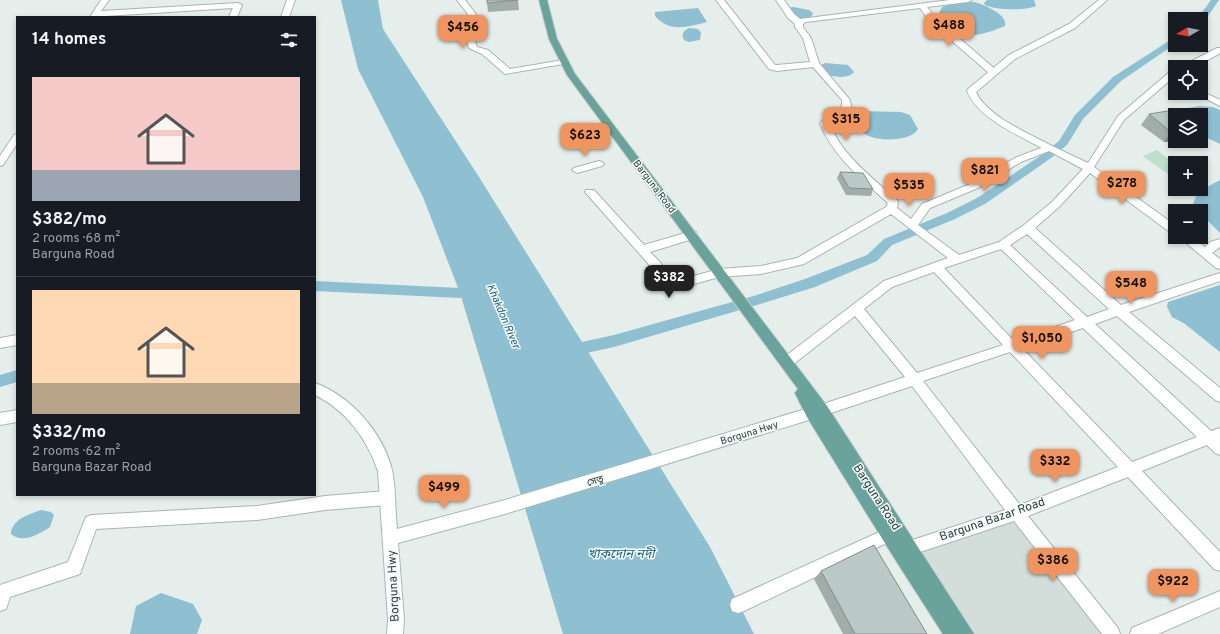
<!DOCTYPE html>
<meta charset="utf-8">
<style>
body{margin:0;font-family:Overpass,"Noto Sans Bengali",sans-serif;background:#242831;color:#f1f3f6;height:100vh;display:flex;flex-direction:column;font-size:15px;white-space:nowrap}
*{box-sizing:border-box;margin:0}
p{font-size:13px;color:#9ea1a6}
.icon{flex:none;width:22px;height:22px;fill:none;stroke:currentColor;stroke-width:2;stroke-linecap:round;stroke-linejoin:round}
.map{position:relative;flex:1;overflow:hidden}
.details{position:absolute;left:16px;top:16px;width:300px;height:480px;display:flex;flex-direction:column;background:#171b24;border-radius:0px;box-shadow:0 2px 6px #0003}
.details>*{flex:none}
.needle{width:26px;rotate:261deg}
.controls{position:absolute;left:1168px;top:12px;display:grid;gap:8px}
.controls a{display:grid;place-items:center;width:40px;height:40px;border-radius:0px;background:#171b24;box-shadow:0 2px 6px #0003;font-size:20px}
.price{position:absolute;translate:-50% -34px;padding:0 9px;border-radius:8px;background:#f19560;color:#111;font-size:13px;line-height:26px;filter:drop-shadow(0 1px 2px #0008)}
.price::after{content:'';position:absolute;left:50%;top:24px;width:12px;height:9px;margin-left:-6px;background:inherit;clip-path:polygon(0 0,100% 0,50% 100%)}
.price.current{background:#222;color:#fff}
ul{padding:0;list-style:none}
li{display:grid;align-content:center;gap:8px;height:212px;padding:0 16px}
li+li{border-top:1px solid #363941}
li span{display:grid;place-items:center;height:124px;border-radius:0px;color:#555}
li>.icon{margin-inline-start:auto}
span .icon{width:72px;height:72px;fill:#fffc;stroke-width:1}
li b{font-size:17px}
h2{display:flex;justify-content:space-between;align-items:center;height:48px;padding:0 16px;font-size:17px}
.map>svg:first-child{display:block}
</style>
<div class="map">
<svg width="1220" height="634" viewBox="0 0 1220 634">
<rect width="100%" height="100%" fill="#e5eeeb"/>
<path fill="#d3deda" d="M1017,515L1111,634H951L900,552Z"/>
<path fill="#bfdfcb" d="M1157,150L1175,164V174L1169,175L1143,156Z"/>
<g fill="#8ec0d2">
<path d="M341,0H378L383,29L479,177L710,547L754,634H563L460,293L423,197L358,69Z"/>
<path d="M987,0H1034L1036,6C1025,11 995,10 985,5L984,3Z"/>
<path d="M975,2C984,5 1008,14 1005,26C990,32 968,41 953,30C947,25 943,19 939,13L942,7C952,3 963,3 975,2Z"/>
<path d="M794,7L809,10L813,13L812,16L801,20L793,19L787,8Z"/>
<path d="M698,8L707,22C687,27 670,33 655,16V12Z"/>
<path d="M689,28L698,29L701,33L700,40L689,42L684,40C681,34 683,31 689,28Z"/>
<path d="M825,63L848,65L854,72C848,79 836,77 828,75L820,66Z"/>
<path d="M1200,106L1213,107L1220,110V144L1201,135V115H1183L1182,112L1187,108Z"/>
<path d="M859,111L901,112L910,115L918,129C911,142 876,142 865,134C859,129 856,122 852,115L854,112Z"/>
<path d="M1220,180V233L1201,214V211H1197L1192,206L1198,192Z"/>
<path d="M1220,285V352L1185,324L1172,317L1167,307L1168,302Z"/>
<path d="M41,510L51,512L54,515L50,527C39,534 23,544 11,534C12,519 28,515 41,510Z"/>
<path d="M161,593L193,604L202,620L197,634H130L136,606Z"/>
</g>
<g fill="none" stroke-linecap="round" stroke-linejoin="round">
<g fill="#8ec0d2" fill-rule="evenodd">
<path d="M1211,0H1219L1204,22L1201,23V19H1197Z"/>
<path d="M1175,37V44L1121,81L1083,119L1067,145L1051,158L985,204L955,219L892,245L877,261L815,287L757,305L614,347L568,357L563,355L561,351L563,347L568,345L614,335L757,295L805,279L867,255L884,239L947,213L977,198L1043,154L1059,141L1075,115L1113,77Z"/>
<path d="M315,281L460,288L465,289L467,293L465,297L460,298L315,291Z"/>
<path d="M17,370V382L0,387V375Z"/>
</g>
<g stroke="#a7b6b3" stroke-width="2">
<g id="street">
<path d="M101,0H109L101,11L238,3L242,5L237,17H229L233,8L90,17Z"/>
<path d="M457,0H465L475,13L484,33L475,42L477,47L488,50L510,69L563,60L567,62L563,64L505,74L482,54L469,48L467,42L476,33L467,13Z"/>
<path d="M716,0H724L775,65H777L810,62L803,38L795,27V24L788,18L776,0H784L794,14L800,19L950,0H972L968,2L927,7L935,17L996,70L997,72L996,74H990L929,21L920,8L806,22L803,24V27L811,38L819,63L850,100L851,107L850,109L830,124C842,156 872,177 897,200L898,202L897,208L911,219L922,204L970,184L1015,158L1046,146H1052L1088,163L1118,116L1172,70L1175,69V76L1124,120L1094,167L1175,225V234L1171,233L1090,173L1060,206L1035,228L1121,305L1220,273V281L1129,312L1220,388V402L1215,400L1117,316L1095,324L1211,431L1220,428V455L1215,453L1207,445L1142,471L1220,552V571L1214,569L1128,477L1028,516L1118,628L1120,634H1102L1014,521L902,558L897,555L894,550L897,545L1005,510L912,386L813,419L808,417L806,413L808,409L905,377L855,316L791,366L787,367L783,366L781,362L783,358L884,281L948,258L891,214L804,264L761,274L719,277L669,291L665,290L652,268L585,192L586,190H594L644,245L692,231L696,232L697,235L696,238L650,252L660,262L672,282L719,269L761,266L797,258L886,207L888,203C862,179 833,157 820,123L842,106V100L813,67L777,71L769,69ZM1049,151L1083,169L1052,202L1024,225L999,242L959,255L918,225L930,208L978,188L1021,162ZM1027,234L1109,309L1087,317L1010,245ZM1001,249L1075,320L1014,341L944,268ZM934,272L1003,345L917,373L864,309L892,287ZM1083,328L1197,437L1132,462L1022,348ZM1010,352L1118,467L1020,505L923,381Z"/>
<path d="M1217,48H1220V53C1207,61 1195,67 1180,67Z"/>
<path d="M1201,91L1220,100V106L1195,93H1201Z"/>
<path d="M17,134V144L3,165L0,166V156L14,135Z"/>
<path d="M599,161L602,162L604,164L602,166L577,173L572,170L574,168Z"/>
<path d="M1179,237H1191L1205,247L1210,242L1220,239V247L1212,253L1220,259V269L1216,268Z"/>
<path d="M17,335V345L0,348V338Z"/>
<path d="M386,491L391,493L393,498L391,503L386,505L325,510L257,520L96,529L80,574L10,597L6,609L0,611V585L68,562L86,517L91,515L257,506L325,496Z"/>
<path d="M888,528L893,530L896,535L893,540L744,611L738,613L732,611L730,605L732,599Z"/>
<path d="M1220,591V607L1158,634H1130L1132,628Z"/>
</g>
</g>
<g stroke="#a4bab5" stroke-width="2">
<g id="secondary">
<path d="M287,0H295L289,17H281Z"/>
<path d="M1099,0H1107L1075,28L1015,59L976,92C986,116 1030,134 1052,146L1054,148L1052,150H1046C1020,136 978,119 967,91L968,89L1009,55L1069,24Z"/>
<path d="M315,383C351,396 383,433 392,470C396,488 395,511 397,529L505,500L812,407L817,409L819,413L817,417L812,419L505,514L398,543L404,619L403,634H387L388,619L378,471C367,439 346,410 315,395Z"/>
<path d="M17,410V422L0,425V413Z"/>
</g>
</g>
<g stroke="#c2cac8" stroke-width="2">
<path id="primary" d="M539,0H547L557,39L575,74L827,406L974,634H943L893,556L807,417L795,393L798,389L567,75L549,39Z"/>
</g>
<use href="#street" fill="#fff" fill-rule="evenodd"/>
<use href="#secondary" fill="#fff" fill-rule="evenodd"/>
<use href="#primary" fill="#6aa39b" fill-rule="evenodd"/>
</g>
<g fill="#a0ada9">
<path d="M518,0L519,10L488,12L487,3Z"/>
<path d="M1149,114L1175,115V141L1164,142L1141,125Z"/>
<path d="M840,172L873,189L871,196L846,195L837,178Z"/>
<path d="M821,571L927,634H843L814,579Z"/>
</g>
<path fill="#828d8a" d="M1171,132H1175V141L1164,142Z"/>
<g fill="#bac9c5" stroke="#828d8a">
<path d="M487,0H518L487,3Z"/>
<path d="M1174,110L1180,115H1175V132H1171L1149,114Z"/>
<path d="M840,172L863,173L873,189L849,188Z"/>
<path d="M874,545L927,634H855L821,571Z"/>
</g>
<g text-anchor="middle" stroke-width="3" stroke-linejoin="round" paint-order="stroke">
<g font-size="10" fill="#24403c" stroke="#f6faf9">
<text transform="translate(655 186) rotate(53)" y="4">Barguna Road</text>
<text transform="translate(749 432) rotate(-17)" y="4">Borguna Hwy</text>
<text transform="translate(595 480) rotate(-17)" y="4">সেতু</text>
</g>
<g font-size="11" font-style="italic" fill="#1e627d" stroke="#f6faf9">
<text transform="translate(504 316) rotate(67)" y="4">Khakdon River</text>
</g>
<g font-size="12" fill="#24403c" stroke="#f6faf9">
<text transform="translate(877 497) rotate(57)" y="4">Barguna Road</text>
<text transform="translate(992 519) rotate(-19)" y="4">Barguna Bazar Road</text>
<text transform="translate(393 586) rotate(-93)" y="4">Borguna Hwy</text>
</g>
<g font-size="13" font-style="italic" fill="#1e627d" stroke="#f6faf9">
<text x="621" y="558">খাকদোন নদী</text>
</g>
</g>
</svg>
<div class="controls">
<a><svg class="needle" viewBox="-14 -14 28 28"><path d="M0-13l5 13h-10z" fill="#e53935"/><path d="M0 13l5-13h-10z" fill="#9ea1a6"/></svg></a>
<a><svg class="icon" aria-label="locate" viewBox="0 0 24 24"><circle cx="12" cy="12" r="6"/><path d="M12 2v4M12 18v4M2 12h4M18 12h4"/></svg></a>
<a><svg class="icon" aria-label="layers" viewBox="0 0 24 24"><path d="M12 4l9 5-9 5-9-5zM3 14l9 5 9-5"/></svg></a>
<a>+</a>
<a>−</a>
</div>
<b class="price" style="left:949px;top:47px">$488</b>
<b class="price" style="left:463px;top:49px">$456</b>
<b class="price" style="left:846px;top:141px">$315</b>
<b class="price" style="left:585px;top:157px">$623</b>
<b class="price" style="left:985px;top:192px">$821</b>
<b class="price" style="left:1122px;top:205px">$278</b>
<b class="price" style="left:909px;top:207px">$535</b>
<b class="price current" style="left:669px;top:299px">$382</b>
<b class="price" style="left:1131px;top:305px">$548</b>
<b class="price" style="left:1042px;top:360px">$1,050</b>
<b class="price" style="left:1055px;top:483px">$332</b>
<b class="price" style="left:444px;top:509px">$499</b>
<b class="price" style="left:1053px;top:582px">$386</b>
<b class="price" style="left:1173px;top:603px">$922</b>
<section class="details">
<h2>14 homes<svg class="icon" aria-label="filters" viewBox="0 0 24 24"><path d="M4 7h16M4 17h16"/><circle cx="9" cy="7" r="2"/><circle cx="15" cy="17" r="2"/></svg></h2>
<ul>
<li><span style="background:linear-gradient(#f6c9c9 75%,#9aa5b1 0)"><svg class="icon" aria-label="home" viewBox="0 0 24 24"><path d="M3 11l9-7 9 7M6 9v11h12V9"/></svg></span><div><b>$382/mo</b><p>2 rooms · 68 m²</p><p>Barguna Road</p></div></li>
<li><span style="background:linear-gradient(#ffd9b3 75%,#b9a48a 0)"><svg class="icon" aria-label="home" viewBox="0 0 24 24"><path d="M3 11l9-7 9 7M6 9v11h12V9"/></svg></span><div><b>$332/mo</b><p>2 rooms · 62 m²</p><p>Barguna Bazar Road</p></div></li>
</ul>
</section>
</div>
